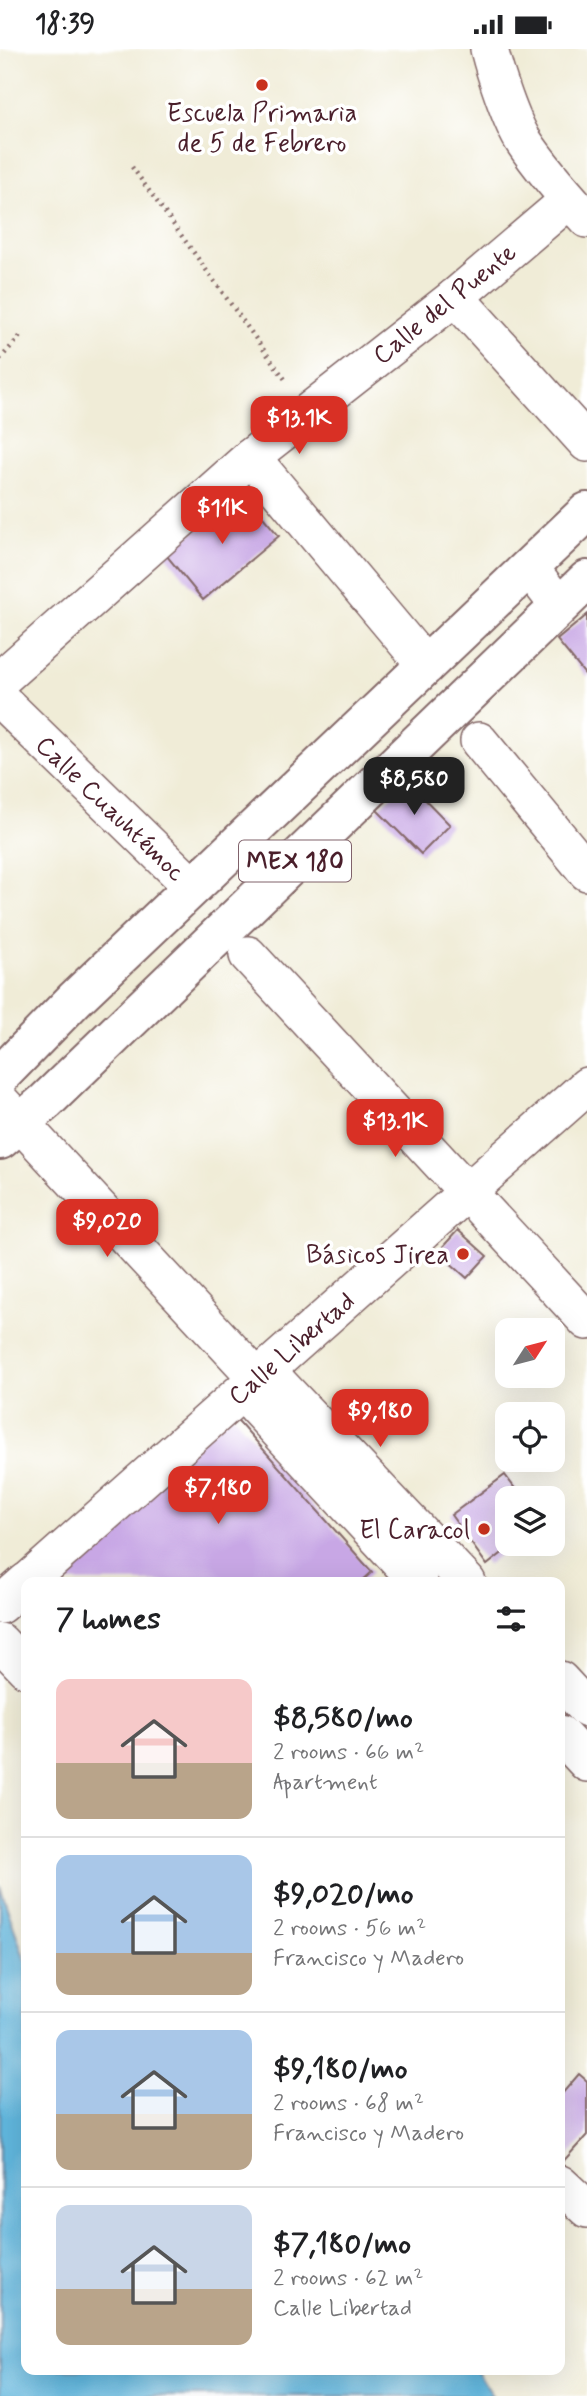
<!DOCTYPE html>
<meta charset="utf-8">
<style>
body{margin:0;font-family:Mynerve,sans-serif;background:#f6f6f6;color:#202124;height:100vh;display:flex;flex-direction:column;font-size:26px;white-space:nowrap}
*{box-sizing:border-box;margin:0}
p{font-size:23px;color:#757577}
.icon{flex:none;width:38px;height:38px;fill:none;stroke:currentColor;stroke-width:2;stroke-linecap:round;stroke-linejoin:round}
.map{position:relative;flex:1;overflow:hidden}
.drawer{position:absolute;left:21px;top:1528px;width:544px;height:798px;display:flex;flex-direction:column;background:#fff;border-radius:14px;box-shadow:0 7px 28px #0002}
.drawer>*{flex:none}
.needle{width:46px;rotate:54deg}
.controls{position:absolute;left:495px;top:1269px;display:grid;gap:14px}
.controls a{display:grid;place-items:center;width:70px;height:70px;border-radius:14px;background:#fff;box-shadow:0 7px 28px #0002;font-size:35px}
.price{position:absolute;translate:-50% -60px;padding:0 16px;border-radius:14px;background:#d93025;color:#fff;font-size:23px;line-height:46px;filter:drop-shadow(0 2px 4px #0008)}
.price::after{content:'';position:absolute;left:50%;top:42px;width:21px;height:16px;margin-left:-10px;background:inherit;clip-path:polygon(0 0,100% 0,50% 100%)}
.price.selected{background:#222;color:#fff}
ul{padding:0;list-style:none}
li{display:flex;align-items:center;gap:21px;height:175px;padding:0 35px}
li+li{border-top:2px solid #e0e0e0}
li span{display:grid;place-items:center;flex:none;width:196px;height:140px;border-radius:14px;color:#555}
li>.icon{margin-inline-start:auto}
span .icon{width:84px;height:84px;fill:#fffc;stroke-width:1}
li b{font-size:30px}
h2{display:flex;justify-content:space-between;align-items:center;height:84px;padding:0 35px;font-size:30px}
.status{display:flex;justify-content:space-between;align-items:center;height:49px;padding:0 35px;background:#fff;direction:ltr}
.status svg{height:19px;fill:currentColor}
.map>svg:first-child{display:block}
</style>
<div class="status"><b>18:39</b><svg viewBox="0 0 49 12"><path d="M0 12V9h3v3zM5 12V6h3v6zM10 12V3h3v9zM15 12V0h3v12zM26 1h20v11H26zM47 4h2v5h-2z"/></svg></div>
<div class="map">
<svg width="587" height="2347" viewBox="0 0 587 2347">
<rect width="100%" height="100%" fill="#fff"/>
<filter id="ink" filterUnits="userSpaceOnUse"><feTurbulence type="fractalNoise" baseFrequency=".0143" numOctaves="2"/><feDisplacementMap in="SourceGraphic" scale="14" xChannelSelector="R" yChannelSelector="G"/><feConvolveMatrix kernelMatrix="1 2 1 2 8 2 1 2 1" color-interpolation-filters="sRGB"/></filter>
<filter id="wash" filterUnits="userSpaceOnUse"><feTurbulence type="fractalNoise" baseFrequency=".00686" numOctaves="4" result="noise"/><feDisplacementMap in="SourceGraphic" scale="28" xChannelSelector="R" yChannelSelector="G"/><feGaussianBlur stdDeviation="1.57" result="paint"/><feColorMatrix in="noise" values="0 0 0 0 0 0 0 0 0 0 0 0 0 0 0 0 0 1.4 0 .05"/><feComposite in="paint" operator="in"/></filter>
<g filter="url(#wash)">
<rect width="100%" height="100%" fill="#f0ecd7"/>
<path fill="#60b6dd" stroke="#556a84" stroke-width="2" d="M0,1837L26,1914V2320L476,2321L492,2347H0Z"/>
<g id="blocks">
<g fill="#c8a7e5">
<path d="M242,443L279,487L203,551L166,506Z"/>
<path d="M587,566V628L557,591Z"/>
<path d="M407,732L450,776L421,805L377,761Z"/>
<path d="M458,1181L487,1207L467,1229L438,1203Z"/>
<path d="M232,1365L372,1523L361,1533H44Z"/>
<path d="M505,1426L522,1449H508V1494H515L487,1516L451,1466Z"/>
<path d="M579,2025L587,2032V2086L560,2116V2047Z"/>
</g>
</g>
</g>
<g filter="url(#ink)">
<use href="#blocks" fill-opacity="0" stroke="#846767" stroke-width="2"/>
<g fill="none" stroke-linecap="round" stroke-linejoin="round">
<g stroke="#846767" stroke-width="40">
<g id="minor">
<path d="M489,0C495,24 511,73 524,93C542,120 565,146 587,170"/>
<path d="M455,248L587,394"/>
<path d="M251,408L426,617"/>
<path d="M529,518L559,557"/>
<path d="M0,631L251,408L455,248L569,151"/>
<path d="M0,650L193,838"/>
<path d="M479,692L587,823"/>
<path d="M248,906L587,1272"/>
<path d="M0,1052L257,1329L279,1335L467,1533"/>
<path d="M257,1329V1359L419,1533"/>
<path d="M27,1533L587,1037"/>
<path d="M0,1556L26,1533"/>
<path d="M0,1593L26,1620"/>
<path d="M560,1631L587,1660"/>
<path d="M560,1685L587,1714"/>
<path d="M560,2135L587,2160"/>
</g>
</g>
<g stroke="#846767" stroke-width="42">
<g id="primary">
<path d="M0,1027L75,950L587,463"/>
<path d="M0,1091L46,1052L587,531"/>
</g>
</g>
<g stroke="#846767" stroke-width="4.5" stroke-dasharray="2 5" stroke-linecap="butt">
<path d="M132,118L287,333"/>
<path d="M0,310L23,284"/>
</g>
<use href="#minor" stroke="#fff" stroke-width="37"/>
<use href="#primary" stroke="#fff" stroke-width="38"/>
</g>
</g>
<g fill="#c8321e" stroke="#fff" stroke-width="2.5">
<circle cx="262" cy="36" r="7"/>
<circle cx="463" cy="1205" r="7"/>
<circle cx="484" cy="1480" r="7"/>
</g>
<g text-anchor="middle" stroke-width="7" stroke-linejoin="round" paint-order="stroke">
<rect fill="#fff" stroke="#80626b" stroke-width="2" x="239" y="791.5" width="112" height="41" rx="5"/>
<g font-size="24" font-weight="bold" fill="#4a1f2b">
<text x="295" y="820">MEX 180</text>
</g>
<g font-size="26" fill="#4a1f2b" stroke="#fff" text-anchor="end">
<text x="262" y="72" text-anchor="middle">Escuela Primaria<tspan x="262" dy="30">de 5 de Febrero</tspan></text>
<text x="449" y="1214">Básicos Jirea</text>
<text x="470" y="1489">El Caracol</text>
</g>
<g font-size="26" fill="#4a1f2b" stroke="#fff">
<text transform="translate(444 254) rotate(-39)" y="9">Calle del Puente</text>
<text transform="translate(111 759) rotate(44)" y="9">Calle Cuauhtémoc</text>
<text transform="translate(291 1299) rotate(-41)" y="9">Calle Libertad</text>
</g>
</g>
</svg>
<div class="controls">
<a><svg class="needle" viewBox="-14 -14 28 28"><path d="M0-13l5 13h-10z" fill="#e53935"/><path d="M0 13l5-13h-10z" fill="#757577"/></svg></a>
<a><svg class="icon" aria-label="locate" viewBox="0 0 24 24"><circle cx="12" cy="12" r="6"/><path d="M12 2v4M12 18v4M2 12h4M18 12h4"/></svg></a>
<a><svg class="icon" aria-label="layers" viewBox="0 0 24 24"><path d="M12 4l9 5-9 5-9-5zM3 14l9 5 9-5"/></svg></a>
</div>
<b class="price" style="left:299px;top:407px">$13.1K</b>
<b class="price" style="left:222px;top:497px">$11K</b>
<b class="price selected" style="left:414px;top:768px">$8,580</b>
<b class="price" style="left:395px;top:1110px">$13.1K</b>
<b class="price" style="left:107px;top:1210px">$9,020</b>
<b class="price" style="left:380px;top:1400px">$9,180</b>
<b class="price" style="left:218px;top:1477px">$7,180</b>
<section class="drawer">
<h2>7 homes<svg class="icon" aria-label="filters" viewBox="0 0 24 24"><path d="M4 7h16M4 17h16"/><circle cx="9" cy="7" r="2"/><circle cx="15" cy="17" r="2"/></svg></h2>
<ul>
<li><span style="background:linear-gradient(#f6c9c9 60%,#b9a48a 0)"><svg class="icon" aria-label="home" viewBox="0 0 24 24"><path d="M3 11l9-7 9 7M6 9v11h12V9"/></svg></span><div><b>$8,580/mo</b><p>2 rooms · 66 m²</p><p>Apartment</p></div></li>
<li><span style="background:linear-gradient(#a9c7e8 70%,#b9a48a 0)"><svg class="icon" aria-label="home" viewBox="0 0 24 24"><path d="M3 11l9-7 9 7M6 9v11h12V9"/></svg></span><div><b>$9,020/mo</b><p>2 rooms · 56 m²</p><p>Francisco y Madero</p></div></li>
<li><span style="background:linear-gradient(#a9c7e8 60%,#b9a48a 0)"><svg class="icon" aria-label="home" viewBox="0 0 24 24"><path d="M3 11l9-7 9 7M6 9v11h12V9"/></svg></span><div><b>$9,180/mo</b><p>2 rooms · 68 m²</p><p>Francisco y Madero</p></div></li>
<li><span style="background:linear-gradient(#c9d6e8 60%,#b9a48a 0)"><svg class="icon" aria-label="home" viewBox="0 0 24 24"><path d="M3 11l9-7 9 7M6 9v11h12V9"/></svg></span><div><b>$7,180/mo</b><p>2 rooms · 62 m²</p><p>Calle Libertad</p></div></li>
</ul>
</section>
</div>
